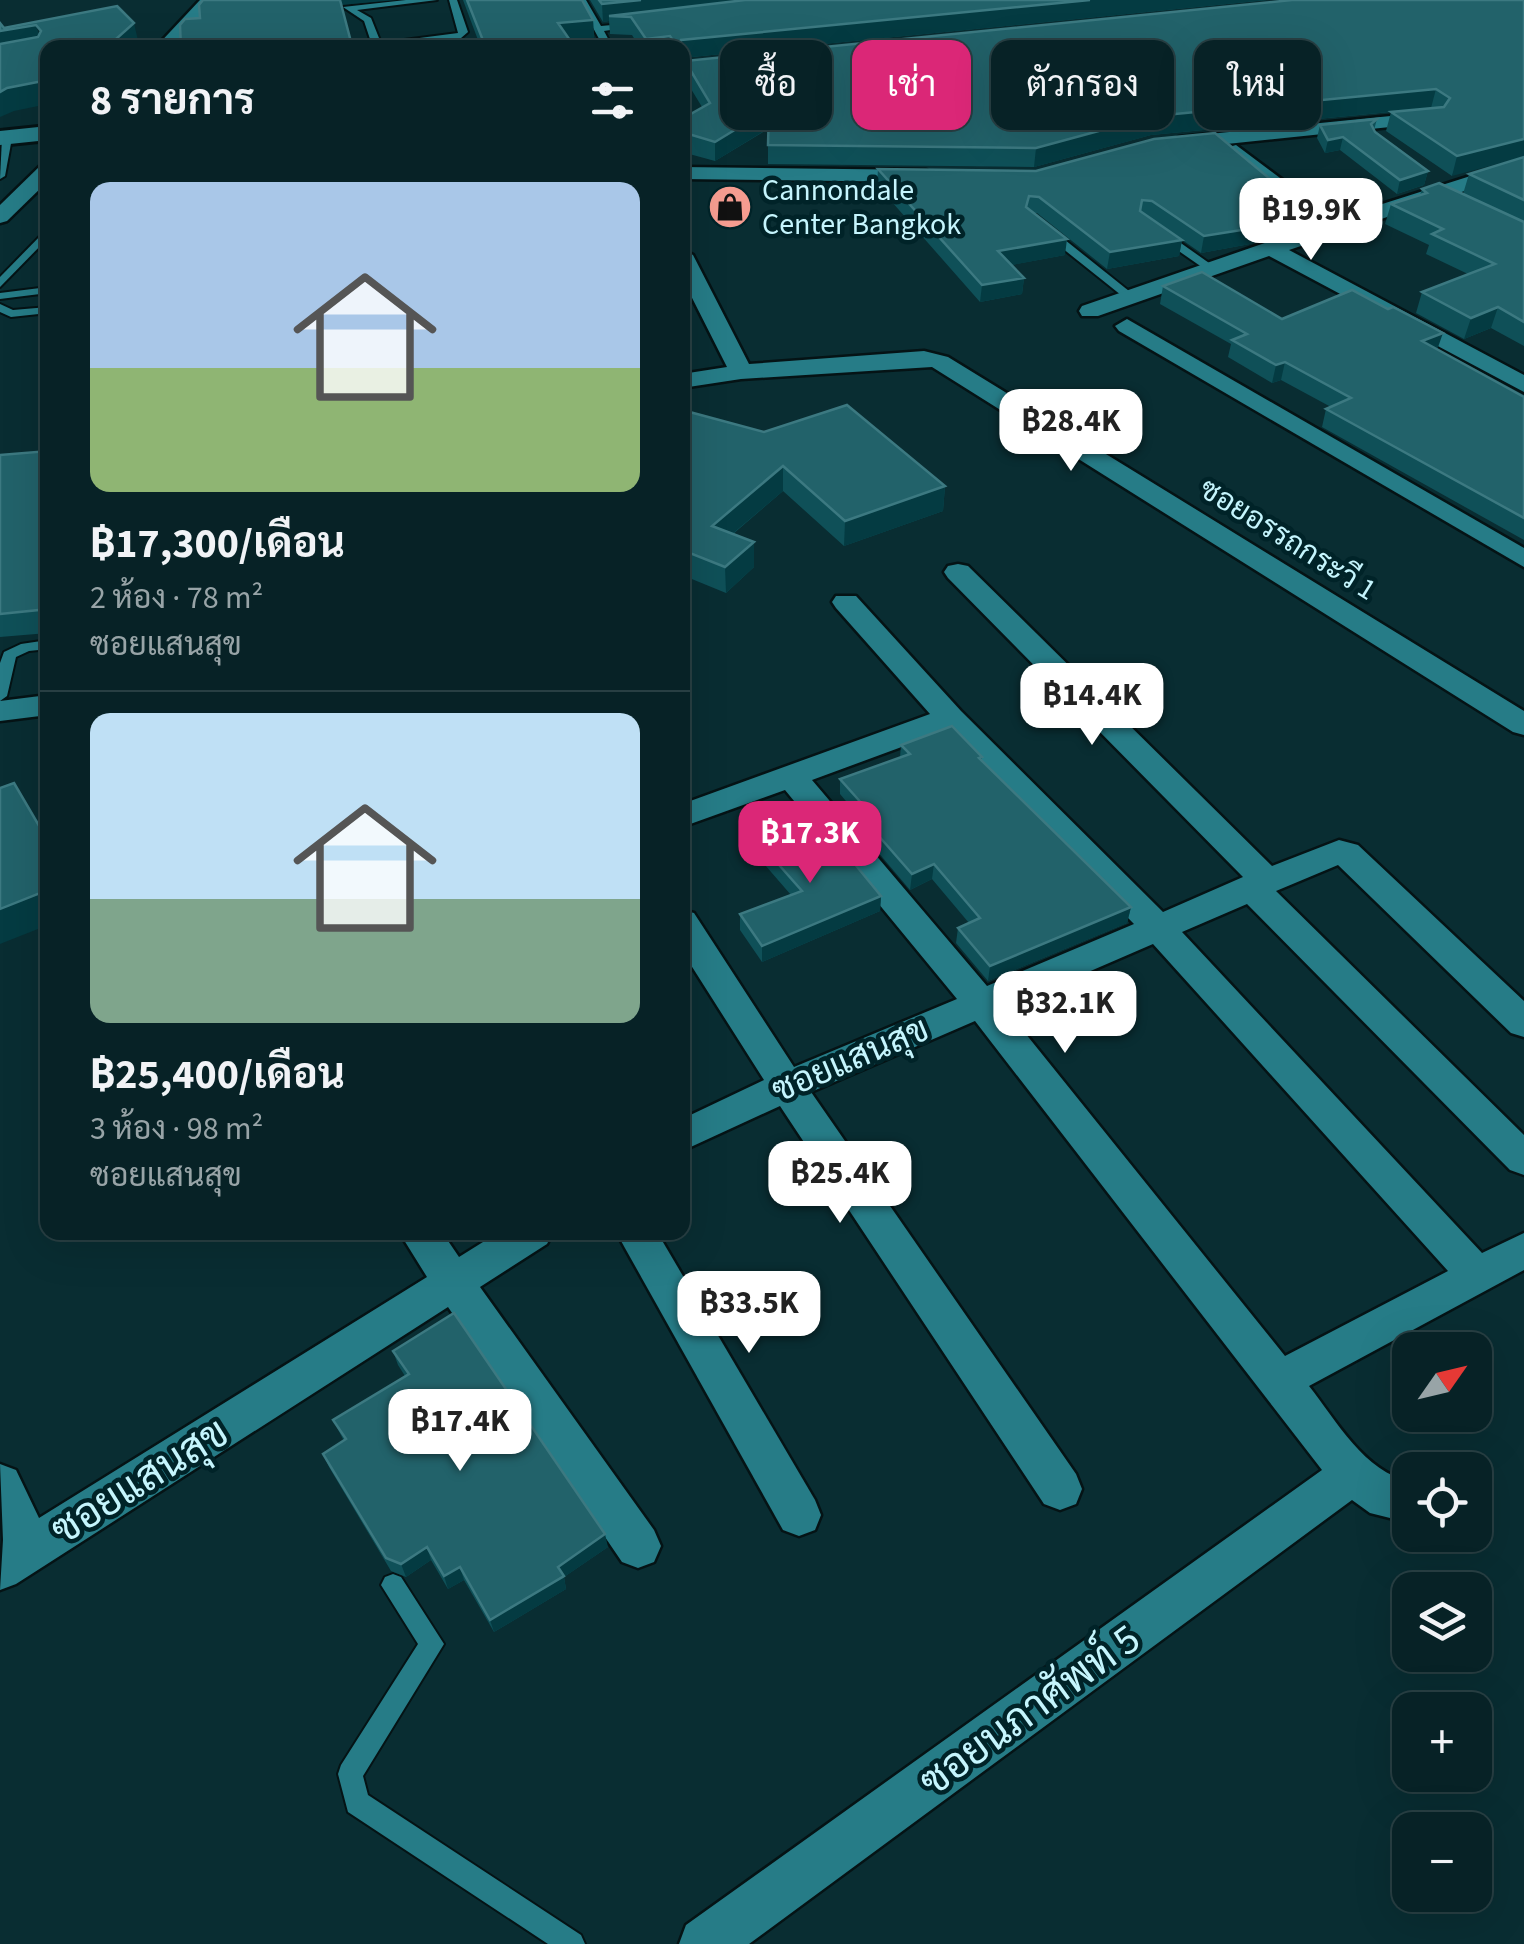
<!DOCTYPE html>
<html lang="th">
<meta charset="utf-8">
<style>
body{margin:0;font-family:"Source Sans 3",Sarabun,sans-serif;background:#102a2e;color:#f1f3f6;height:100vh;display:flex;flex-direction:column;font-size:38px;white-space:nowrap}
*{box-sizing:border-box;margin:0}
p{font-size:32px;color:#98a4a7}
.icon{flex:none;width:55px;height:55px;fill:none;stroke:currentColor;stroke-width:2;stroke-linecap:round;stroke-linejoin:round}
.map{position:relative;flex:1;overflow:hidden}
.details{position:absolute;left:40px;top:40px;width:650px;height:1200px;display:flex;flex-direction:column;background:#072226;border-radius:20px;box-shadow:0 10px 40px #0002,0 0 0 2px #283f43}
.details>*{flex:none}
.top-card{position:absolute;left:720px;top:40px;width:652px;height:90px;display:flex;gap:20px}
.needle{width:65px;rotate:56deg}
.tools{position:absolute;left:1392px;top:1332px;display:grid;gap:20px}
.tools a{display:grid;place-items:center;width:100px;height:100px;border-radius:20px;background:#072226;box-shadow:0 10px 40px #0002,0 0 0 2px #283f43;font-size:50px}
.price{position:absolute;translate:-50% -85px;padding:0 22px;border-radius:20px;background:#fff;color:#222;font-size:32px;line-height:65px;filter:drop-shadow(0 2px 5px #0008)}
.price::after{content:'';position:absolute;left:50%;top:60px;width:30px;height:22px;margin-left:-15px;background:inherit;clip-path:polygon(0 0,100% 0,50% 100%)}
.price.selected{background:#db2777;color:#fff}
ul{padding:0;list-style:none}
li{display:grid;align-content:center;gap:20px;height:530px;padding:0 50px}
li+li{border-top:2px solid #283f43}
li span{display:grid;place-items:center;height:310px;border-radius:20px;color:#555}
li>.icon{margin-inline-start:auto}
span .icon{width:180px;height:180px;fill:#fffc;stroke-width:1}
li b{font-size:42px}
h2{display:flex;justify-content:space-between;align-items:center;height:120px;padding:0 50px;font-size:42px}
.chip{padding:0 35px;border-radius:20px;background:#072226;box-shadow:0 10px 40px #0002,0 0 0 2px #283f43;font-size:35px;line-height:90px}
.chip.selected{background:#db2777;color:#fff}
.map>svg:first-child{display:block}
</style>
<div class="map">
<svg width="1524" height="1944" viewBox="0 0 1524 1944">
<rect width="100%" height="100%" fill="#092d32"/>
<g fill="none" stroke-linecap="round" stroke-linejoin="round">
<g stroke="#051315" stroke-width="4">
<g id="service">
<path d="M406,0H437L357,10L371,18L381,43L458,33L449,0H457L468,32L461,38L373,48L364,21L343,7Z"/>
<path d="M578,0H586L601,26L633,23L637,26L604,31L613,48H604Z"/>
<path d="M7,135L12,138L5,176L0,179L2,138Z"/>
<path d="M48,228V238L0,287V277Z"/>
<path d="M1047,232H1055L1134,295V299H1126L1047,236Z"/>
<path d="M1160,234H1168L1219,270L1209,272L1160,238Z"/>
<path d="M48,287V293L0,299V293Z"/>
<path d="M0,304L13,310L48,307V313L11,317L0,312Z"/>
<path d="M48,640V649L29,651L16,657L7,696L0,701V663L4,652L21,644Z"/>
<path d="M393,1574L401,1577L444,1644L363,1776L368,1795L581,1935L585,1944H548L348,1812L338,1774L341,1765L418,1644L381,1585L385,1577Z"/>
</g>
</g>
<g stroke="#051315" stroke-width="5">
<g id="minor">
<path d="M200,0H219L174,48H155Z"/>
<path d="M1431,112L1441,118L1438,122L1179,149L1169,143L1179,137Z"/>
<path d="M1236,145L1335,219L1524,159V171L1289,250L1524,375V392L1269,256L1098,316H1082L1079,311L1082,306L1317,225L1229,155V147Z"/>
<path d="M48,163V181L7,221L0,223V205L41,165Z"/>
<path d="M682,167L926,170L936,176L926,182L682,179Z"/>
<path d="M682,249L693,255L749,364L924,351L948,357L1524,711V735L1513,732L932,367L741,379L682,388V374L727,367L682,278Z"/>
<path d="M1127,319L1524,548V567L1119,331L1115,326Z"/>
<path d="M958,564L968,566L1272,866L1339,840L1358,845L1524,1001V1037L1511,1033L1338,865L1276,891L1524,1135V1175L1510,1170L1247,904L1182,932L1482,1253L1524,1233V1270L1309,1386C1336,1420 1365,1473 1410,1481V1523L1370,1513L1352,1500L749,1944H679L686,1925L1322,1470L975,1021L811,1092L1076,1474L1082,1489L1076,1504L1060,1510L1044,1504L780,1106L682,1151V1119L764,1080L682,951V910L694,913L794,1067L957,999L785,790L682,827V804L930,714L836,608L832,602L836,596H856L961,711L1163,912L1243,877L948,578L944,572L948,566ZM945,731L1134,924L987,986L812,780ZM1153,944L1448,1271L1285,1356L1005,1008Z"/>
<path d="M48,695V715L0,721V701Z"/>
<path d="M399,1232H442L459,1257L499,1232H553L547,1244L480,1287L654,1530L661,1546L654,1562L638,1568L622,1562L448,1307L16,1584L0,1590L3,1540L0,1464L16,1470L39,1518L427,1277Z"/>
<path d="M616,1232H657L815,1500L821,1515L815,1530L799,1536L783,1530Z"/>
</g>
</g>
<g stroke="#051315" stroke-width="6">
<path id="tertiary" d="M48,126V140L0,145V131Z"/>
</g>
<use href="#service" fill="#267c87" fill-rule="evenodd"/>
<use href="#minor" fill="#267c87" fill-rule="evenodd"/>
<use href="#tertiary" fill="#267c87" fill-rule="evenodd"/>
</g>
<g fill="#0f5058">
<path d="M463,0H582L593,20L594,38L570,40L574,48H481Z"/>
<path d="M590,0H1267L682,58V48H640L632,35L610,34L609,21L603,22Z"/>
<path d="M1524,0L1452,176L1386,131L1391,112L1151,135L1034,167L768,164V129L715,161L682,152V119L702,107L685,79V61Z"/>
<path d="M1377,119L1374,130L1375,132L1428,171L1424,185L1397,194L1340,150L1325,153L1317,138L1320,125Z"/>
<path d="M1524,157V346L1491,328L1464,339L1416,313L1422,292L1468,274L1426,254L1429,245L1385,224L1391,204L1420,195L1422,189L1463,194L1469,174Z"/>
<path d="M878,169L1036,171L1303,226L1250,244L1201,253L1149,217L1182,240L1179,256L1107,269L1037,213H1034L1065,255L1011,265L1024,278L1022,294L980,302L877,185Z"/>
<path d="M1163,286L1282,319L1437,350L1524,397V540L1322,427L1326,409L1331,407L1281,380L1272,383L1228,357L1231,344L1160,304Z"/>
<path d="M682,410L945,486L943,511L844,546L783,491L733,534L754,542V567L726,593L682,575Z"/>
<path d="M48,451V633L0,637V455Z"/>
<path d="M901,745L982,757V761L1131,907L1127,923L988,981L956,943L958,928L969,923L932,879L910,890L855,825L856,813L840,794V779L900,757Z"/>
<path d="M765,849L881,896L880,911L762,962L740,930V914L791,895L765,865Z"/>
<path d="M393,1351L608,1547L564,1577L566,1589L494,1632L464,1580L448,1589L431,1560L406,1577L391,1571L329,1467L323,1454L344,1441L333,1420L405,1376L398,1365Z"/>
</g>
<g fill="#043b42">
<path d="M339,0H397L340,5Z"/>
<path d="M641,0H742V7L631,19V17L609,16V21L603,22L602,4Z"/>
<path d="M1090,0H1267L682,58V48H678L681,40Z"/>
<path d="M593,20L594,38L560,41L558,23Z"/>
<path d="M134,23L139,45L137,48H106Z"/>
<path d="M36,25L43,47L0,54V31Z"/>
<path d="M670,36L671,48H646V39Z"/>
<path d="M351,42L352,48H291Z"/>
<path d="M48,80V104L14,111L0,117V92L7,88Z"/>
<path d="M1436,89L1431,108L1151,135L1034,167L1036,148L1154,116Z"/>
<path d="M769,109V128L715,161V142Z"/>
<path d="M1343,137L1340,150L1325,153L1328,140Z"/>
<path d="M1524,139V157L1452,176L1457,156Z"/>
<path d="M1428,171L1424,185L1397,194L1400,180Z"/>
<path d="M1307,210L1303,226L1250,244L1201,253L1204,236Z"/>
<path d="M1067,239L1065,255L996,268L998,251Z"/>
<path d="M1182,240L1179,256L1107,269L1110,252Z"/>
<path d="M1024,278L1022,294L980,302L982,285Z"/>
<path d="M1498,307L1491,328L1464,339L1471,318Z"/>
<path d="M1443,333L1437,350L1422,341Z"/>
<path d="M1285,362L1281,380L1272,383L1276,365Z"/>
<path d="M783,466V491L712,551V526Z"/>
<path d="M945,486L943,511L844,546L845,521Z"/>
<path d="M754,542V567L726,593L725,567Z"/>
<path d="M934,864L932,879L910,890L912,874Z"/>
<path d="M48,890V925L0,944V909Z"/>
<path d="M881,896L880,911L762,962V946Z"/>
<path d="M1131,907L1127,923L988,981L990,966Z"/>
<path d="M605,1534L608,1547L564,1577L566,1589L494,1632L490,1620L558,1567Z"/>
<path d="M427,1547L431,1560L406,1577L401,1564Z"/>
<path d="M460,1567L464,1580L448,1589L444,1576Z"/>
</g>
<g fill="#22626a" stroke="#3c7981" stroke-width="2.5">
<path d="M203,0H340L351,42L291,48H181L180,25L185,19L200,18L199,5Z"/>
<path d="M467,0H582L593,20L558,23L574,46L486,48Z"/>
<path d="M599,0H641L602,4Z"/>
<path d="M745,0H1090L681,40L678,48L670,36L646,39L631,17L609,16Z"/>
<path d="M1292,0H1524V139L1457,156L1391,112L1444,107L1450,98L1436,89L1154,116L1036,148L768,145L769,109L715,142L682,132V119L710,103L685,61Z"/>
<path d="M117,6L134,23L106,48H48V80L7,88L0,92V44L38,37L41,31L36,25L0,31V23L4,28Z"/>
<path d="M1377,119L1371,124L1375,132L1428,171L1400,180L1343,137L1328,140L1320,125Z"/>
<path d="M1215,133L1307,210L1254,228L1204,236L1152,201L1142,200L1140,211L1182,240L1110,252L1039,197L1029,196L1026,207L1067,239L998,251L1024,278L982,285L878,169L1036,171L1154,139Z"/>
<path d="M1524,157V200L1469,174Z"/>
<path d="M1439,183L1524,222V322L1498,307L1471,318L1422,292L1495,264L1432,234L1443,229L1391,204L1427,193L1422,189Z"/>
<path d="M1202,272L1282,319L1352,290L1388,309L1393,307L1443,333L1422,341L1524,397V518L1326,409L1351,398L1285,362L1276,365L1232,340L1247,334L1163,286Z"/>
<path d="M847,405L945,486L845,521L783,466L712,526L754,542L725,567L682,550V410L764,432Z"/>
<path d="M48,451V609L0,614V455Z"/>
<path d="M952,726L982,757L979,758L1131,907L990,966L958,928L980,918L934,864L912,874L856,810L864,806L840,779L910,754L901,745Z"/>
<path d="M14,783L48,841V890L0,909V788Z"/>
<path d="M822,824L881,896L762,946L740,914L802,891L765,849Z"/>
<path d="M454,1313L605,1534L558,1567L564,1576L490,1620L460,1567L444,1576L427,1547L401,1564L386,1558L323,1454L346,1439L333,1420L409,1374L393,1351Z"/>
</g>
<defs>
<g id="shop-disc" transform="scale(2.25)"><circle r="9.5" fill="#f59c90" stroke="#002328"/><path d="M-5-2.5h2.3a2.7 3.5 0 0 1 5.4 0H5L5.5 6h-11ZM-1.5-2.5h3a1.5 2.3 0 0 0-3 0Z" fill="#111"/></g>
</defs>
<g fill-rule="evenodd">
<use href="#shop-disc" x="730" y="207"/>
</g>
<g text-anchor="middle" stroke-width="9" stroke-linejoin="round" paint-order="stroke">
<g font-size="30" fill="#c5f5fd" stroke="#002328" text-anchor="start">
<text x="762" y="200">Cannondale<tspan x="762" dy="34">Center Bangkok</tspan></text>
</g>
<g font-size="30" fill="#c5f5fd" stroke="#002328">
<text transform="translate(1288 539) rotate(32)" y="10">ซอยอรรถกระวี 1</text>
</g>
<g font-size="35" fill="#c5f5fd" stroke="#002328">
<text transform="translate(850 1059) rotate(-23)" y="12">ซอยแสนสุข</text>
</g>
<g font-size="42" fill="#c5f5fd" stroke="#002328">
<text transform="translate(139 1480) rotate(-32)" y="15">ซอยแสนสุข</text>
<text transform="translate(1029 1709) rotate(-36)" y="15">ซอยนภาศัพท์ 5</text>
</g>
</g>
</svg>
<div class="tools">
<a><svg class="needle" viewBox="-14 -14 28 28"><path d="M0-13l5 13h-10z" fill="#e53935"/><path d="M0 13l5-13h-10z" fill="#98a4a7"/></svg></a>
<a><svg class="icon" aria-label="locate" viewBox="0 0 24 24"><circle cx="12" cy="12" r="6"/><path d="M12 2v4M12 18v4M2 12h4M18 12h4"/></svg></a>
<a><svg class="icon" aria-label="layers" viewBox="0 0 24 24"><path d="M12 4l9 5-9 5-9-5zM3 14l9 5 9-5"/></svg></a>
<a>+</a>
<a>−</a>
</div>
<b class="price" style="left:1311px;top:263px">฿19.9K</b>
<b class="price" style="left:1071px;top:474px">฿28.4K</b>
<b class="price" style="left:1092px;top:748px">฿14.4K</b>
<b class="price selected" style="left:810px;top:886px">฿17.3K</b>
<b class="price" style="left:1065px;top:1056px">฿32.1K</b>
<b class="price" style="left:840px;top:1226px">฿25.4K</b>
<b class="price" style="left:749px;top:1356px">฿33.5K</b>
<b class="price" style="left:460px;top:1474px">฿17.4K</b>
<div class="top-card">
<a class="chip">ซื้อ</a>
<a class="chip selected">เช่า</a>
<a class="chip">ตัวกรอง</a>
<a class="chip">ใหม่</a>
</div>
<section class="details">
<h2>8 รายการ<svg class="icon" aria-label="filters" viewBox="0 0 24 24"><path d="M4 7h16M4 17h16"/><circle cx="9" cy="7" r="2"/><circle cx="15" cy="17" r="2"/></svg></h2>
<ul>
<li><span style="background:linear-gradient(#a9c7e8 60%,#8fb573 0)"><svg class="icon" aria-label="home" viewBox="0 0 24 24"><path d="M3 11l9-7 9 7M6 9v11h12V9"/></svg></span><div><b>฿17,300/เดือน</b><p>2 ห้อง · 78 m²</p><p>ซอยแสนสุข</p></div></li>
<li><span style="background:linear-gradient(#bfe0f5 60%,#7fa58c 0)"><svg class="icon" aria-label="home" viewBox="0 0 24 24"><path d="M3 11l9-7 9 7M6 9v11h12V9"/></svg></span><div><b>฿25,400/เดือน</b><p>3 ห้อง · 98 m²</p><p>ซอยแสนสุข</p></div></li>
</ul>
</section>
</div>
